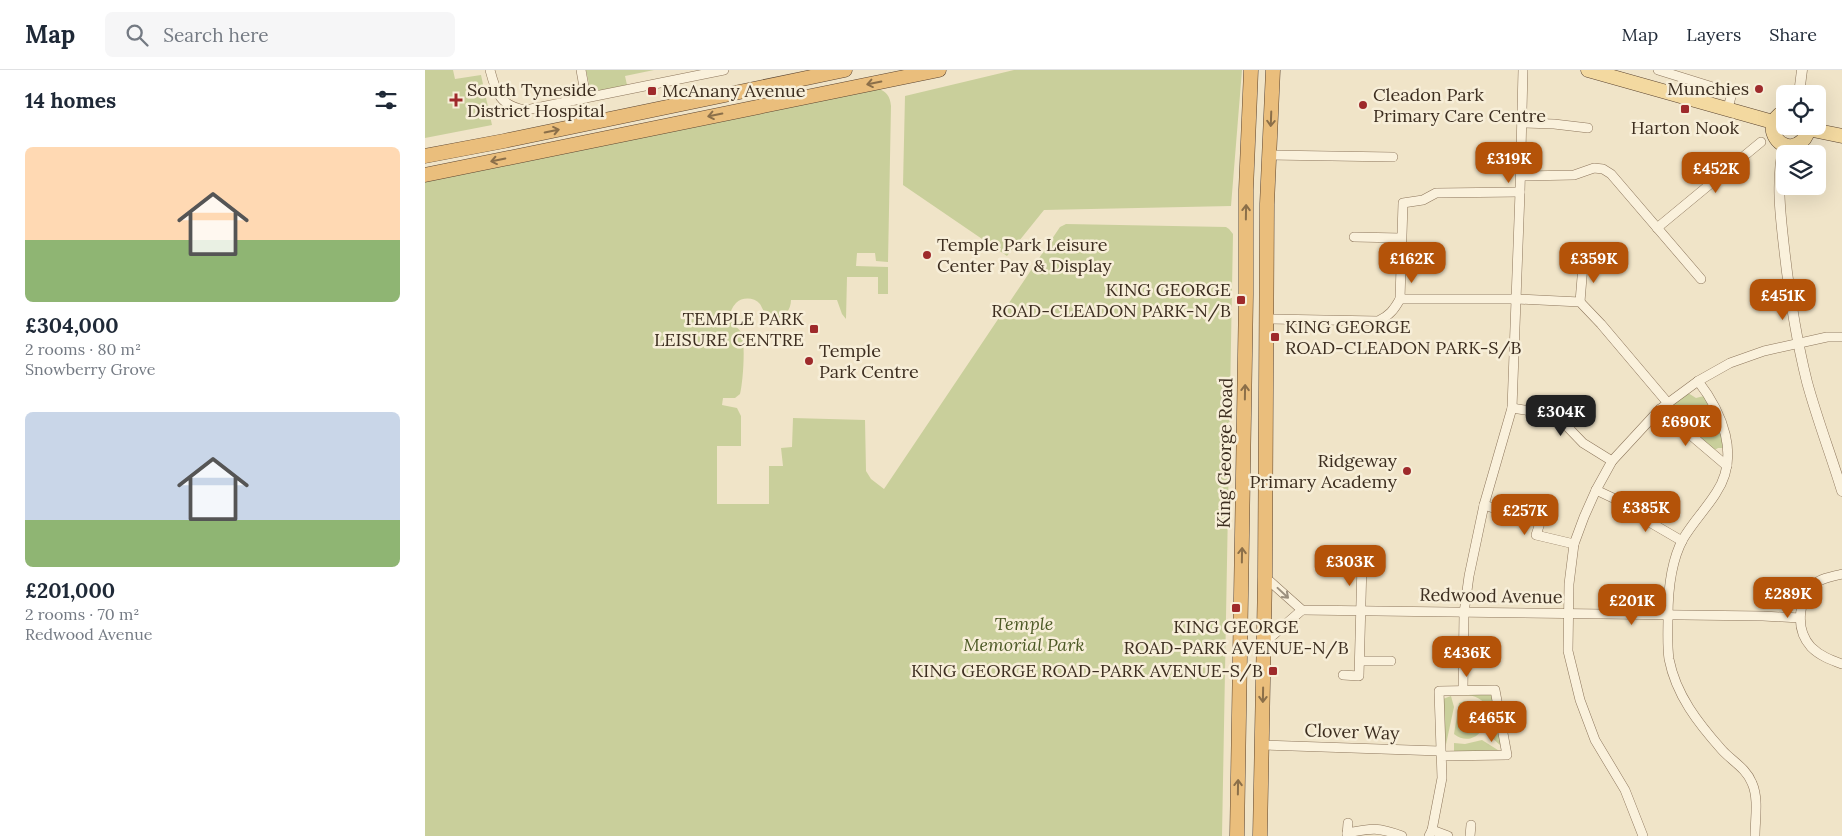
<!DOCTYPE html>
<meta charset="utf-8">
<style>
body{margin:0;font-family:Lora,serif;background:#f6f6f7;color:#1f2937;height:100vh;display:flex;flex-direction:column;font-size:19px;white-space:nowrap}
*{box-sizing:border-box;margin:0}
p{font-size:16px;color:#747a83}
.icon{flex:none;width:28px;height:28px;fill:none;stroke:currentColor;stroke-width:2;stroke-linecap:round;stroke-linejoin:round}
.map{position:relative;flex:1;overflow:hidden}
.panel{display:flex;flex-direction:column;background:#fff;width:425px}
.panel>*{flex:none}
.buttons{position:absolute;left:1351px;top:15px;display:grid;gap:10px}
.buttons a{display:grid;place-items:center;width:50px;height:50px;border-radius:8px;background:#fff;box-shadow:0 5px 20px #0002;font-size:25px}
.price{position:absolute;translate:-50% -42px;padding:0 11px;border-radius:10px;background:#b45309;color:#fff;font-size:16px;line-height:32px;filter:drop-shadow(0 1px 2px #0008)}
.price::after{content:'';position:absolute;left:50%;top:30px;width:15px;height:11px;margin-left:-8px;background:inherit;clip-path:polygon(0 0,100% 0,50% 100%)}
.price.selected{background:#222;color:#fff}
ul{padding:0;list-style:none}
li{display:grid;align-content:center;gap:10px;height:265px;padding:0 25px}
li span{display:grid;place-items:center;height:155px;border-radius:8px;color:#555}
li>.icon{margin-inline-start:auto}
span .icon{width:90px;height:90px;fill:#fffc;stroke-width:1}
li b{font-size:21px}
h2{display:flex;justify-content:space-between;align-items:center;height:60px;padding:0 25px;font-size:21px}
header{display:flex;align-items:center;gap:30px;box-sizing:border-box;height:70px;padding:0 25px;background:#fff;border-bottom:1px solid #e0e1e3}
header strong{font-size:24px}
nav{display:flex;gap:28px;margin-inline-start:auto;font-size:18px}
.search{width:350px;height:45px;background:#f6f6f7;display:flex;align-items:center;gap:12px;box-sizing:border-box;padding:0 18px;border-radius:8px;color:#747a83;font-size:19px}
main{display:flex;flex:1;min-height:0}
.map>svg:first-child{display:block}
</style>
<header>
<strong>Map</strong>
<div class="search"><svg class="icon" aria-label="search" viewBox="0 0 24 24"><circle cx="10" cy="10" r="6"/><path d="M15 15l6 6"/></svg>Search here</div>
<nav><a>Map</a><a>Layers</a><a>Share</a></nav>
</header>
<main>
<section class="panel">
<h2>14 homes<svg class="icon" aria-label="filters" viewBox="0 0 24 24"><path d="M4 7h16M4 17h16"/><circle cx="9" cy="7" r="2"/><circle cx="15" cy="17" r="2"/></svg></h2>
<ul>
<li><span style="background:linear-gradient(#ffd9b3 60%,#8fb573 0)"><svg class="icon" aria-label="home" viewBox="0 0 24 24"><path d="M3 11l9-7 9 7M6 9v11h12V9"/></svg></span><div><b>£304,000</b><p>2 rooms · 80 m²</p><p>Snowberry Grove</p></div></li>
<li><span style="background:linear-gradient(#c9d6e8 70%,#8fb573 0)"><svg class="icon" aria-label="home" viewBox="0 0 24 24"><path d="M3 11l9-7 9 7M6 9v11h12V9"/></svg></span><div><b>£201,000</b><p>2 rooms · 70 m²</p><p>Redwood Avenue</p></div></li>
</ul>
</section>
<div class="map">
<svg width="1417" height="766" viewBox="0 0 1417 766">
<rect width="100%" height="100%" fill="#f0e4c8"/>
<g fill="#c9cf9b">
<path d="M0,0H28L30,9L56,5L67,55L0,68Z"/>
<path d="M161,0H229L200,6L202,15L166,23Z"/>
<path d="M589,0H817L806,136L619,140L582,186L478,115L480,26Z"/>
<path d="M452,18C462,22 465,26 466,36L463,192L451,191L450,183H432L431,196L463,197V224H453V207H422L421,249L417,244L412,230H366C366,243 353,256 341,244C338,241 337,237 335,234C329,227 317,227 311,233C307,237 305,242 305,247C305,254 313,257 316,262C321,272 318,313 315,324L310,328H298L297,335L312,338L316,346V376H292V434H344V396H358L356,378L367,377L368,348L440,350L441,401L446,409L459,419L635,157L641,154L801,157L804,159L808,164L797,766H0V110Z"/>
<path d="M1263,323L1271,328L1279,326C1289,343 1295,359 1299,378H1293L1288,381L1241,338Z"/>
<path d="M1068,622L1077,677L1063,664C1071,643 1061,624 1037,625L1038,623Z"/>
<path d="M1026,626L1029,637L1020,679L1018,629Z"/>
<path d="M1040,631L1052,635L1060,646C1061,664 1044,676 1029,664L1034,633Z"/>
<path d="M1057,670L1076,682H1029V673L1040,674Z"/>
</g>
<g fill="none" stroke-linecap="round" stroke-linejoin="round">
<g stroke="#8d765c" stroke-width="10">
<g id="minor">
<path d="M65,0C71,23 75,36 101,40L299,0"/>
<path d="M156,0L161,28"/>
<path d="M1233,0L1307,23L1303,38"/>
<path d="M1097,53L1129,54L1163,58"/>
<path d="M844,85L968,87"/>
<path d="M1096,106L1149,105L1169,98L1178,99L1186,104L1276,209"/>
<path d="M1232,158L1336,72"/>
<path d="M929,167L976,168"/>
<path d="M975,229H1092L1155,232L1176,254L1242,332"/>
<path d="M1155,232L1158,195"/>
<path d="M842,249L953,251C964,246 969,240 975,229L978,133L998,130L1011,123L1095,122"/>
<path d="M1273,311C1297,342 1316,386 1291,423C1281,439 1268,452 1258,469C1246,491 1243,522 1243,547C1243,560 1242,575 1244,589C1251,625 1273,653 1297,680C1307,691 1321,698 1327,713C1334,729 1330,749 1330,766"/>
<path d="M1087,338L1131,345L1158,373L1187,391"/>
<path d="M1235,339L1302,396"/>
<path d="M1171,420L1205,436L1209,443L1257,471"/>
<path d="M1059,435L1115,453L1111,465L1149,474"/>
<path d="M1417,504C1410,506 1401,507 1394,511C1373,525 1369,558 1386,577C1395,586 1406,590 1417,594"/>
<path d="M840,507L877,540L1338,546L1375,548"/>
<path d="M839,573L877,540"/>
<path d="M935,591H966"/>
<path d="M918,605L934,606L937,493"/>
<path d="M1038,620L1039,543L1044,506L1059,435L1087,338L1095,122L1098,0"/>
<path d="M837,675L1015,681"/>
<path d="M1007,760L1023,766"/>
<path d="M922,763C947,758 953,757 977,766"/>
<path d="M922,766L923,753"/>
<path d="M1004,766L1007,760L1017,708L1014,621L1070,620L1082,685L1016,686"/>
<path d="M1045,766L1046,755"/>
<path d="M1218,766L1200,720L1170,670L1155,630L1143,581L1144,514L1149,474L1159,447L1171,420L1187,391L1235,339L1273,311L1305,293L1339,281L1402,267H1417"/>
</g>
</g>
<g stroke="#8d765c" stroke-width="11">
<g id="tertiary">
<path d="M1374,24L1377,0"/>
<path d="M1359,75C1351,109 1355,142 1359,177C1364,222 1371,268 1382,312C1392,349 1406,385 1417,421"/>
</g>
</g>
<g stroke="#5b4430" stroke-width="15">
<g id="primary">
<path d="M1163,0L1348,52"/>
<path d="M1360,41C1332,55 1358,89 1377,71C1382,67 1383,62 1383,56"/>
<path d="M1383,59L1417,66"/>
</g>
</g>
<g stroke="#5b4430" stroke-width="15">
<g id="trunk">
<path d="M0,86L79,71L420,0"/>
<path d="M0,105L514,0"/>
<path d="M812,766L821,225V120L826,0"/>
<path d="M835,766L840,507L842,134L848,0"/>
</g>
</g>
<use href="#minor" stroke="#faf1dc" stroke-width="9"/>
<use href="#tertiary" stroke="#faf1dc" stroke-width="10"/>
<use href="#primary" stroke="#f3d9a0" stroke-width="14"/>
<use href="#trunk" stroke="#eabe7c" stroke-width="14"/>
</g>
<defs><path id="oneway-shaft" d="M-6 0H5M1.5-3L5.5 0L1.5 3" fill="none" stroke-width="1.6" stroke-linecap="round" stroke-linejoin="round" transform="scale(1.25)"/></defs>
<g stroke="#8b6f49">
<use href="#oneway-shaft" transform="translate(449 13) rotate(169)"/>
<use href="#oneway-shaft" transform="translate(290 45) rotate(169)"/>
<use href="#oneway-shaft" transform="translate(846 49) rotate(92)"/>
<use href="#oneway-shaft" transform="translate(127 61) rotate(-12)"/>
<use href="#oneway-shaft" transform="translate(73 90) rotate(168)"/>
<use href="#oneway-shaft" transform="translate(821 142) rotate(-89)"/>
<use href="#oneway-shaft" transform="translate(820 322) rotate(-89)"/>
<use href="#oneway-shaft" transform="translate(817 485) rotate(-89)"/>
<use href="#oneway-shaft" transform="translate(838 625) rotate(91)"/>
<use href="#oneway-shaft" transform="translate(813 717) rotate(-89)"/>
</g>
<use stroke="#9c907e" href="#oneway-shaft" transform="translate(858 523) rotate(43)"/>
<g fill="#9e2a2b" stroke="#f7eed8" stroke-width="2">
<circle cx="1334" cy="19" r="5"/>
<rect x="222" y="16" width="10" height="10" rx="2.5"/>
<path d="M28.5 22.5h5v5h5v5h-5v5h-5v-5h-5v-5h5z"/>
<circle cx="938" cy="35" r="5"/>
<rect x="1255" y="34" width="10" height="10" rx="2.5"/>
<circle cx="502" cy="185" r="5"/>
<rect x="811" y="225" width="10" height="10" rx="2.5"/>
<rect x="384" y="254" width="10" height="10" rx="2.5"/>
<rect x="845" y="262" width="10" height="10" rx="2.5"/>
<circle cx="384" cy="291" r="5"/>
<circle cx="982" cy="401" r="5"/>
<rect x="806" y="533" width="10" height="10" rx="2.5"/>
<rect x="843" y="596" width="10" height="10" rx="2.5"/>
</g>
<g text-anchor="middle" stroke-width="5" stroke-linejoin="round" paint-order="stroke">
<g font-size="18" fill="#3d2e20" stroke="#f7eed8" text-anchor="start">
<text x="1324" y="25" text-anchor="end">Munchies</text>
<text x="42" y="26">South Tyneside<tspan x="42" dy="21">District Hospital</tspan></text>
<text x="237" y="27">McAnany Avenue</text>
<text x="948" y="31">Cleadon Park<tspan x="948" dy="21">Primary Care Centre</tspan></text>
<text x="1260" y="64" text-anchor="middle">Harton Nook</text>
<text x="512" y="181">Temple Park Leisure<tspan x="512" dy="21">Center Pay &amp; Display</tspan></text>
<text x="806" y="226" text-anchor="end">KING GEORGE<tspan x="806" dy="21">ROAD-CLEADON PARK-N/B</tspan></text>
<text x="379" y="255" text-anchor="end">TEMPLE PARK<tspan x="379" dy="21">LEISURE CENTRE</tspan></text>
<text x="860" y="263">KING GEORGE<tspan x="860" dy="21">ROAD-CLEADON PARK-S/B</tspan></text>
<text x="394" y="287">Temple<tspan x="394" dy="21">Park Centre</tspan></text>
<text x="972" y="397" text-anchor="end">Ridgeway<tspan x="972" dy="21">Primary Academy</tspan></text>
<text x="811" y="563" text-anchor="middle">KING GEORGE<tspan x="811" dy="21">ROAD-PARK AVENUE-N/B</tspan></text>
<text x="838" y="607" text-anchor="end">KING GEORGE ROAD-PARK AVENUE-S/B</text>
</g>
<g font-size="18" fill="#3d2e20" stroke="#f7eed8">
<text transform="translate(800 383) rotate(-89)" y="6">King George Road</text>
<text transform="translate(1066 526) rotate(1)" y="6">Redwood Avenue</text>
<text transform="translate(927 662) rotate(2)" y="6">Clover Way</text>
</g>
<g font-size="18" font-style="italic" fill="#4d5a26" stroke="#f7eed8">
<text x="599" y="560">Temple<tspan x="599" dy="21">Memorial Park</tspan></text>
</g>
</g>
</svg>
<div class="buttons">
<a><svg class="icon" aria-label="locate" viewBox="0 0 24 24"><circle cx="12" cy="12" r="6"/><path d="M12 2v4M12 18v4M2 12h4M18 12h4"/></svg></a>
<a><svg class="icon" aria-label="layers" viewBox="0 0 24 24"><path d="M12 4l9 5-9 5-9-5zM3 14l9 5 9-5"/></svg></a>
</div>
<b class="price" style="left:1084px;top:114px">£319K</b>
<b class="price" style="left:1291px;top:124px">£452K</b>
<b class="price" style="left:987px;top:214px">£162K</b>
<b class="price" style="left:1169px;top:214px">£359K</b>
<b class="price" style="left:1358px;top:251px">£451K</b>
<b class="price selected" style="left:1136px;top:367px">£304K</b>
<b class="price" style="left:1261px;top:377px">£690K</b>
<b class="price" style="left:1221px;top:463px">£385K</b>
<b class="price" style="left:1100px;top:466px">£257K</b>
<b class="price" style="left:925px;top:517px">£303K</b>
<b class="price" style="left:1363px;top:549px">£289K</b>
<b class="price" style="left:1207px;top:556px">£201K</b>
<b class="price" style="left:1042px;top:608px">£436K</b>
<b class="price" style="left:1067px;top:673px">£465K</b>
</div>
</main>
